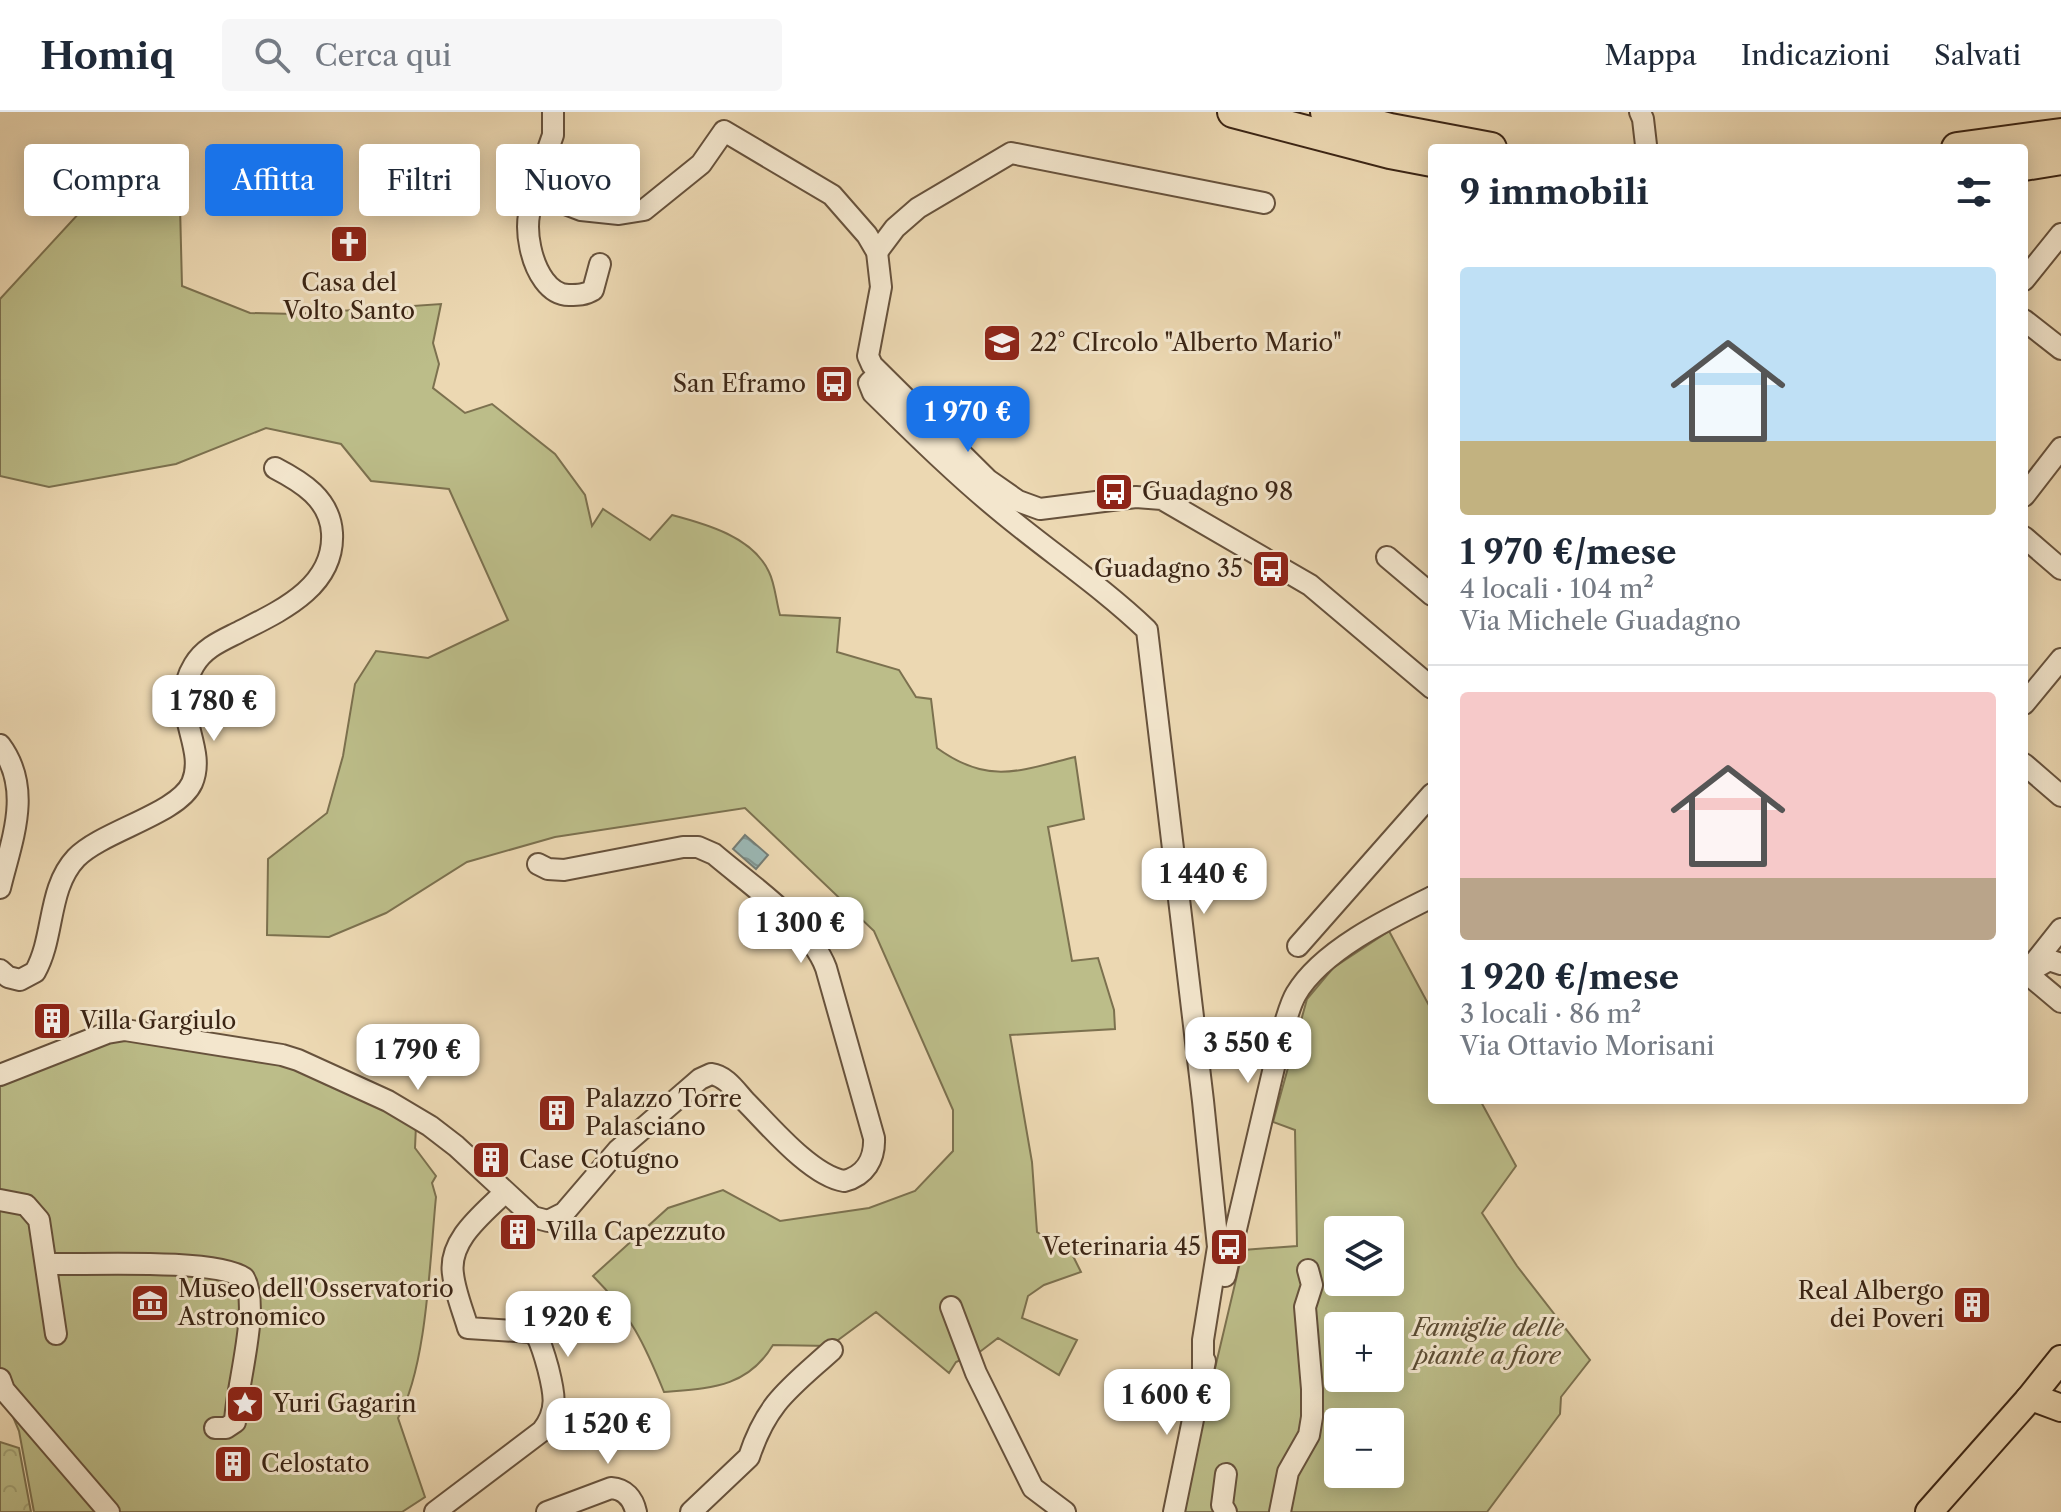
<!DOCTYPE html>
<html lang="it">
<meta charset="utf-8">
<style>
body{margin:0;font-family:"Libre Caslon Text",serif;background:#f6f6f7;color:#1f2937;height:100vh;display:flex;flex-direction:column;font-size:30px;white-space:nowrap}
*{box-sizing:border-box;margin:0}
p{font-size:26px;color:#747a83}
.icon{flex:none;width:44px;height:44px;fill:none;stroke:currentColor;stroke-width:2;stroke-linecap:round;stroke-linejoin:round}
.map{position:relative;flex:1;overflow:hidden}
.side{position:absolute;left:1428px;top:32px;width:600px;height:960px;display:flex;flex-direction:column;background:#fff;border-radius:8px;box-shadow:0 4px 20px #0003}
.side>*{flex:none}
.banner{position:absolute;left:24px;top:32px;width:760px;height:72px;display:flex;gap:16px}
.controls{position:absolute;left:1324px;top:1104px;display:grid;gap:16px}
.controls a{display:grid;place-items:center;width:80px;height:80px;border-radius:8px;background:#fff;box-shadow:0 4px 20px #0003;font-size:40px}
.price{position:absolute;translate:-50% -68px;padding:0 18px;border-radius:16px;background:#fff;color:#222;font-size:26px;line-height:52px;filter:drop-shadow(0 2px 4px #0008)}
.price::after{content:'';position:absolute;left:50%;top:48px;width:24px;height:18px;margin-left:-12px;background:inherit;clip-path:polygon(0 0,100% 0,50% 100%)}
.price.selected{background:#1a73e8;color:#fff}
ul{padding:0;list-style:none}
li{display:grid;align-content:center;gap:16px;height:424px;padding:0 32px}
li+li{border-top:2px solid #e0e1e3}
li span{display:grid;place-items:center;height:248px;border-radius:8px;color:#555}
li>.icon{margin-inline-start:auto}
span .icon{width:144px;height:144px;fill:#fffc;stroke-width:1}
li b{font-size:34px}
h2{display:flex;justify-content:space-between;align-items:center;height:96px;padding:0 32px;font-size:34px}
.chip{padding:0 28px;border-radius:8px;background:#fff;box-shadow:0 4px 20px #0003;font-size:28px;line-height:72px}
.chip.selected{background:#1a73e8;color:#fff}
header{display:flex;align-items:center;gap:48px;box-sizing:border-box;height:112px;padding:0 40px;background:#fff;border-bottom:2px solid #e0e1e3}
header strong{font-size:38px}
nav{display:flex;gap:44px;margin-inline-start:auto;font-size:28px}
.search{width:560px;height:72px;background:#f6f6f7;display:flex;align-items:center;gap:20px;box-sizing:border-box;padding:0 28px;border-radius:8px;color:#747a83;font-size:30px}
.map>svg:first-child{display:block}
</style>
<header>
<strong>Homiq</strong>
<div class="search"><svg class="icon" aria-label="search" viewBox="0 0 24 24"><circle cx="10" cy="10" r="6"/><path d="M15 15l6 6"/></svg>Cerca qui</div>
<nav><a>Mappa</a><a>Indicazioni</a><a>Salvati</a></nav>
</header>
<div class="map">
<svg width="2061" height="1400" viewBox="0 0 2061 1400">
<defs>
<pattern id="forest-crowns" width="20" height="18" patternUnits="userSpaceOnUse" patternTransform="scale(2)"><rect width="20" height="18" fill="#bcbd89"/><path d="M2 6a3 3 0 1 1 6 0M12 15a3 3 0 1 1 6 0" fill="none" stroke="#a2a275"/></pattern>
<pattern id="water-waves" width="16" height="10" patternUnits="userSpaceOnUse" patternTransform="scale(2)"><rect width="16" height="10" fill="#9bb8b5"/><path d="M0 5q4-4 8 0t8 0" fill="none" stroke="#809592"/></pattern>
</defs>
<rect width="100%" height="100%" fill="#ecd8b2"/>
<filter id="stains"><feTurbulence type="fractalNoise" baseFrequency=".0025" numOctaves="4"/><feColorMatrix values="0 0 0 0 .2 0 0 0 0 .09 0 0 0 0 .02 0 0 0 .5 -.17"/></filter>
<radialGradient id="worn" r=".72"><stop offset=".6" stop-color="#630" stop-opacity="0"/><stop offset="1" stop-color="#630" stop-opacity=".3"/></radialGradient>
<path fill="url(#forest-crowns)" stroke="#7c714f" stroke-width="2" d="M0,1330L19,1336L31,1400H0Z"/>
<g fill="#bcbd89" stroke="#7c714f" stroke-width="2" fill-rule="evenodd">
<path d="M116,61L180,94L182,174L250,201L296,202L441,192L433,231L439,252L433,276L465,301L492,292L555,342L585,383L592,414L603,397L650,428L672,403C706,412 753,425 769,460C775,472 776,489 780,503L840,506L837,540L899,558L916,585L931,587L937,636C988,673 1019,659 1075,645L1084,707L1048,715L1072,849L1098,846L1114,898L1115,917L1010,923L1032,1050L1037,1120L1072,1142L1081,1160L1044,1173L1028,1184L1022,1206L1077,1228L1059,1263L998,1226L981,1239L956,1250L949,1261L876,1200L830,1234L773,1233C747,1276 710,1276 664,1280C645,1233 630,1201 593,1164L668,1096L723,1078L780,1109L869,1096L915,1079L953,1039V998L874,819L745,696L555,725L467,750L386,801L329,825L267,823L268,747L327,701L343,644L355,572L376,539L428,546L508,508L449,377L371,369L341,332L266,316L176,352L49,375L0,364V187Z"/>
<path d="M1389,819L1432,899V988H1480L1516,1054L1482,1101L1517,1154L1590,1248L1561,1285L1560,1302L1487,1400H1181L1243,1138L1297,1134L1295,1018L1273,1010L1307,887L1333,856ZM1338,1118H1390V1170H1338ZM1338,1214H1390V1266H1338ZM1338,1310H1390V1362H1338Z"/>
<path d="M119,926L295,954L325,972L389,996L416,1013L415,1036L436,1064L432,1071L436,1085C430,1144 427,1257 398,1306L425,1385L402,1400H34L19,1319L0,1274V968Z"/>
</g>
<path fill="url(#water-waves)" stroke="#757d75" stroke-width="2" d="M745,723L768,743L756,757L733,737Z"/>
<g fill="none" stroke-linecap="round" stroke-linejoin="round">
<g stroke="#67523c" stroke-width="24">
<g id="minor">
<path d="M1640,0L1643,7L1646,33"/>
<path d="M542,83L539,63L553,23V0"/>
<path d="M877,140L895,116L918,96L1011,41L1264,91"/>
<path d="M600,152L593,178C585,183 578,183 569,183C529,183 515,90 542,83L581,98L619,102L644,98L701,52L724,19L832,83L867,123L877,140L881,175L868,244L872,253L988,368L1018,389L1040,397L1136,385L1162,387L1310,473L1432,576"/>
<path d="M2024,168L2061,122"/>
<path d="M2024,208L2061,237"/>
<path d="M878,262L869,271L873,281C914,321 954,361 999,398C1048,439 1101,474 1147,518L1203,989L1218,1135L1203,1228V1260"/>
<path d="M2024,384L2061,336"/>
<path d="M2024,425L2061,457"/>
<path d="M1387,445L1432,483"/>
<path d="M2024,592L2061,547"/>
<path d="M0,633C33,677 12,727 0,776"/>
<path d="M2024,652L2061,684"/>
<path d="M1298,834L1432,682"/>
<path d="M0,858L8,865L20,868L35,860C55,825 47,777 76,746C102,719 178,702 192,671C208,634 167,597 194,553C204,536 221,529 237,521C278,500 335,476 332,421C330,387 302,370 275,356"/>
<path d="M2024,859L2061,890"/>
<path d="M2030,859L2049,848L2061,852"/>
<path d="M2026,861L2061,817"/>
<path d="M0,963L107,921L125,918L282,943L298,948L388,989L430,1014L456,1034L533,1105L548,1109L564,1101L618,1038L700,967L711,962C726,964 735,978 745,989C768,1012 811,1064 844,1069C865,1064 875,1047 874,1026L826,856C810,813 749,772 714,742L698,735H683L564,758L548,757L538,752"/>
<path d="M0,1088L26,1093L39,1108L56,1222"/>
<path d="M47,1152C87,1153 215,1146 244,1166C261,1194 236,1276 235,1310L226,1316H215"/>
<path d="M1225,1164L1283,917C1287,906 1290,892 1296,882C1321,839 1389,806 1432,785"/>
<path d="M951,1195L976,1261L1033,1376L1065,1400"/>
<path d="M0,1267L4,1278L109,1400"/>
<path d="M435,1400L542,1319C559,1298 554,1280 548,1256C545,1245 542,1234 537,1224L530,1220L468,1216C463,1199 455,1180 453,1162C448,1128 483,1102 504,1081"/>
<path d="M547,1400L611,1376C625,1377 633,1386 636,1400"/>
<path d="M691,1400L749,1345C767,1290 790,1276 832,1238"/>
<path d="M1174,1400L1205,1249"/>
<path d="M1226,1400L1222,1393L1226,1362"/>
<path d="M1280,1400L1288,1360L1309,1323L1312,1305V1277L1305,1195L1312,1173L1308,1158"/>
</g>
</g>
<g stroke="#3b2515" stroke-width="30">
<g id="major">
<path d="M2029,1287H2037L2061,1296"/>
<path d="M1929,1400L2029,1287L2061,1247"/>
</g>
</g>
<g stroke="#3b2515" stroke-width="34">
<g id="highway">
<path d="M1233,0L1390,41L1432,49"/>
<path d="M1326,0L1390,17L1491,36"/>
<path d="M1957,36L2061,22"/>
<path d="M2024,53L2061,47"/>
</g>
</g>
<use href="#minor" stroke="#f3e6cd" stroke-width="20"/>
<use href="#major" stroke="#ecd8b2" stroke-width="26"/>
<use href="#highway" stroke="#ecd8b2" stroke-width="30"/>
</g>
<defs>
<g id="church-square" transform="scale(2)"><rect x="-9" y="-9" width="18" height="18" rx="4" fill="#8f2418" stroke="#f3e6cd"/><path d="M-1.2-6h2.4v3.5h3.3v2.4h-3.3V6h-2.4V-.1h-3.3v-2.4h3.3Z" fill="#fff"/></g>
<g id="school-square" transform="scale(2)"><rect x="-9" y="-9" width="18" height="18" rx="4" fill="#8f2418" stroke="#f3e6cd"/><path d="M0-5L7-2L0 1L-7-2ZM-4 1L0 2.5L4 1V4Q0 6-4 4Z" fill="#fff"/></g>
<g id="bus-square" transform="scale(2)"><rect x="-9" y="-9" width="18" height="18" rx="4" fill="#8f2418" stroke="#f3e6cd"/><path d="M-5-6H5V4H4V6H2V4H-2V6H-4V4H-5ZM-3.5-4V0h7V-4ZM-3.5 1.2v1.5H-2V1.2ZM2 1.2v1.5H3.5V1.2Z" fill="#fff"/></g>
<g id="building-square" transform="scale(2)"><rect x="-9" y="-9" width="18" height="18" rx="4" fill="#8f2418" stroke="#f3e6cd"/><path d="M-4-6H4V6H1V3H-1V6H-4ZM-2.5-4.3h1.7v1.8h-1.7ZM.8-4.3h1.7v1.8H.8ZM-2.5-1h1.7V.8h-1.7ZM.8-1h1.7V.8H.8Z" fill="#fff"/></g>
<g id="museum-square" transform="scale(2)"><rect x="-9" y="-9" width="18" height="18" rx="4" fill="#8f2418" stroke="#f3e6cd"/><path d="M0-6L6-3V-2H-6V-3ZM-5-1h2V3h-2ZM-1-1h2V3h-2ZM3-1h2V3H3ZM-6 4H6V6H-6Z" fill="#fff"/></g>
<g id="sight-square" transform="scale(2)"><rect x="-9" y="-9" width="18" height="18" rx="4" fill="#8f2418" stroke="#f3e6cd"/><path d="M0-6L1.8-2.2L6-1.7L2.9 1.2L3.7 5.4L0 3.3L-3.7 5.4L-2.9 1.2L-6-1.7L-1.8-2.2Z" fill="#fff"/></g>
</defs>
<g fill-rule="evenodd">
<use href="#church-square" x="349" y="132"/>
<use href="#school-square" x="1002" y="231"/>
<use href="#bus-square" x="834" y="272"/>
<use href="#bus-square" x="1114" y="380"/>
<use href="#bus-square" x="1271" y="457"/>
<use href="#building-square" x="52" y="909"/>
<use href="#building-square" x="557" y="1001"/>
<use href="#building-square" x="491" y="1048"/>
<use href="#building-square" x="518" y="1120"/>
<use href="#bus-square" x="1229" y="1135"/>
<use href="#museum-square" x="150" y="1191"/>
<use href="#building-square" x="1972" y="1193"/>
<use href="#sight-square" x="245" y="1292"/>
<use href="#building-square" x="233" y="1352"/>
</g>
<g text-anchor="middle" stroke-width="6" stroke-linejoin="round" paint-order="stroke">
<g font-size="24" fill="#3b2515" stroke="#f3e6cd" text-anchor="start">
<text x="349" y="179" text-anchor="middle">Casa del<tspan x="349" dy="28">Volto Santo</tspan></text>
<text x="1030" y="239">22° CIrcolo "Alberto Mario"</text>
<text x="806" y="280" text-anchor="end">San Eframo</text>
<text x="1142" y="388">Guadagno 98</text>
<text x="1243" y="465" text-anchor="end">Guadagno 35</text>
<text x="80" y="917">Villa Gargiulo</text>
<text x="585" y="995">Palazzo Torre<tspan x="585" dy="28">Palasciano</tspan></text>
<text x="519" y="1056">Case Cotugno</text>
<text x="546" y="1128">Villa Capezzuto</text>
<text x="1201" y="1143" text-anchor="end">Veterinaria 45</text>
<text x="178" y="1185">Museo dell'Osservatorio<tspan x="178" dy="28">Astronomico</tspan></text>
<text x="1944" y="1187" text-anchor="end">Real Albergo<tspan x="1944" dy="28">dei Poveri</tspan></text>
<text x="273" y="1300">Yuri Gagarin</text>
<text x="261" y="1360">Celostato</text>
</g>
<g font-size="24" font-style="italic" fill="#5b4b32" stroke="#f3e6cd">
<text x="1488" y="1224">Famiglie delle<tspan x="1488" dy="28">piante a fiore</tspan></text>
</g>
</g>
<rect width="100%" height="100%" filter="url(#stains)"/>
<rect width="100%" height="100%" fill="url(#worn)"/>
</svg>
<div class="controls">
<a><svg class="icon" aria-label="layers" viewBox="0 0 24 24"><path d="M12 4l9 5-9 5-9-5zM3 14l9 5 9-5"/></svg></a>
<a>+</a>
<a>−</a>
</div>
<b class="price selected" style="left:968px;top:342px">1 970 €</b>
<b class="price" style="left:214px;top:631px">1 780 €</b>
<b class="price" style="left:1204px;top:804px">1 440 €</b>
<b class="price" style="left:801px;top:853px">1 300 €</b>
<b class="price" style="left:1248px;top:973px">3 550 €</b>
<b class="price" style="left:418px;top:980px">1 790 €</b>
<b class="price" style="left:568px;top:1247px">1 920 €</b>
<b class="price" style="left:1167px;top:1325px">1 600 €</b>
<b class="price" style="left:608px;top:1354px">1 520 €</b>
<div class="banner">
<a class="chip">Compra</a>
<a class="chip selected">Affitta</a>
<a class="chip">Filtri</a>
<a class="chip">Nuovo</a>
</div>
<section class="side">
<h2>9 immobili<svg class="icon" aria-label="filters" viewBox="0 0 24 24"><path d="M4 7h16M4 17h16"/><circle cx="9" cy="7" r="2"/><circle cx="15" cy="17" r="2"/></svg></h2>
<ul>
<li><span style="background:linear-gradient(#bfe0f5 70%,#c2b280 0)"><svg class="icon" aria-label="home" viewBox="0 0 24 24"><path d="M3 11l9-7 9 7M6 9v11h12V9"/></svg></span><div><b>1 970 €/mese</b><p>4 locali · 104 m²</p><p>Via Michele Guadagno</p></div></li>
<li><span style="background:linear-gradient(#f6c9c9 75%,#b9a48a 0)"><svg class="icon" aria-label="home" viewBox="0 0 24 24"><path d="M3 11l9-7 9 7M6 9v11h12V9"/></svg></span><div><b>1 920 €/mese</b><p>3 locali · 86 m²</p><p>Via Ottavio Morisani</p></div></li>
</ul>
</section>
</div>
